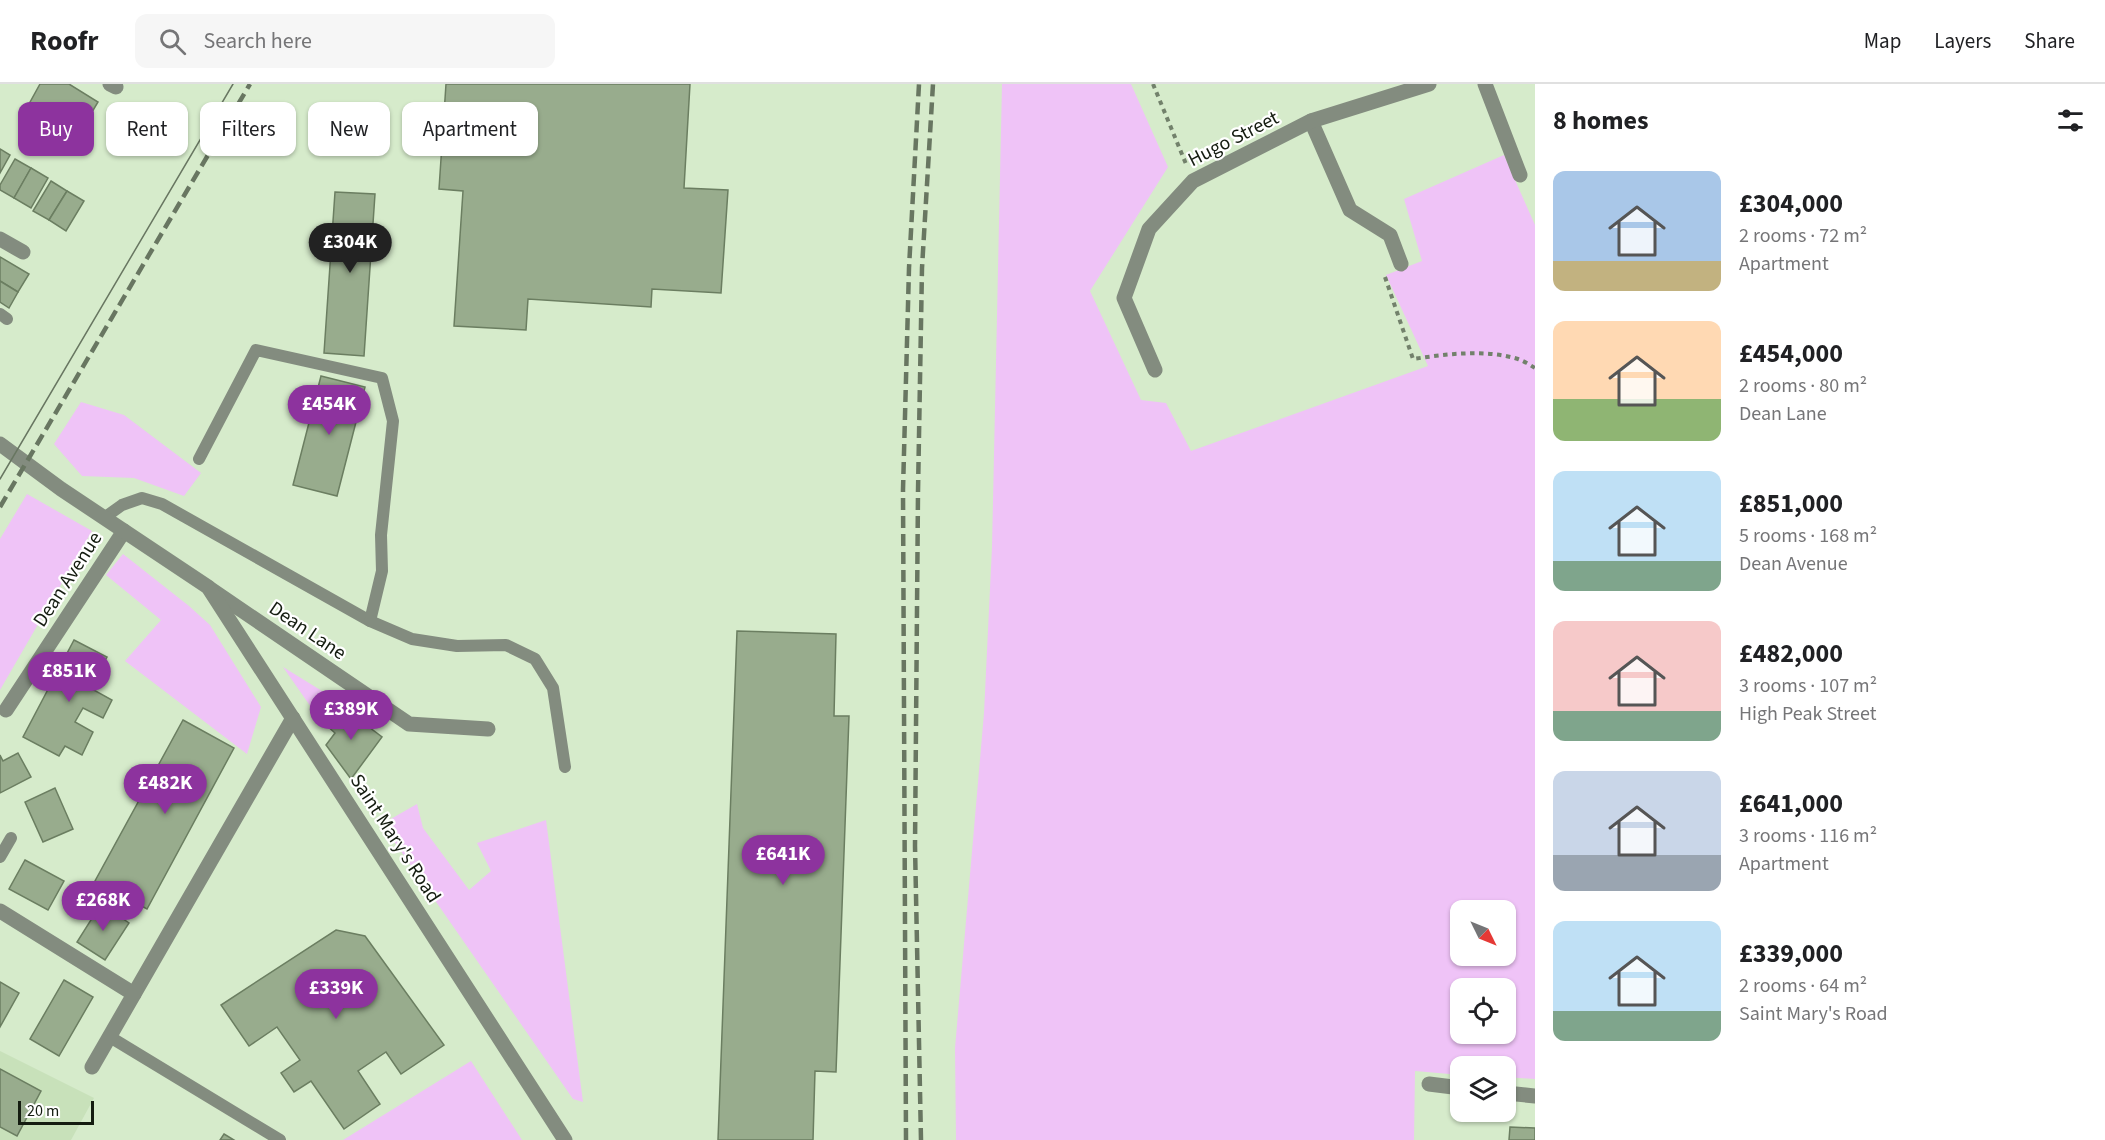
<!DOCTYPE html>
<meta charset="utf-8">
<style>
body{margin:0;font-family:"Source Sans 3",sans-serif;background:#f6f6f6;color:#202124;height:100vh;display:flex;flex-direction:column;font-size:22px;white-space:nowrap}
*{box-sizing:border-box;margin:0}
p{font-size:20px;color:#757577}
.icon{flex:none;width:33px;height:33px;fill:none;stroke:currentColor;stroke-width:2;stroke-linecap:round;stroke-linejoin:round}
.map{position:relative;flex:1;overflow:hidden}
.side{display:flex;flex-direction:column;background:#fff;width:570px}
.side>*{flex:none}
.guide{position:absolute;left:18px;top:18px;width:570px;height:54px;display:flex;gap:12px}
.needle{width:39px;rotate:133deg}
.tools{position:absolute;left:1450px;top:816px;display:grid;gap:12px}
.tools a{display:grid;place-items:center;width:66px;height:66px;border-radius:12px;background:#fff;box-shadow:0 2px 4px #0004;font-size:30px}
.scale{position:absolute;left:18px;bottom:15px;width:76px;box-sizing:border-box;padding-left:6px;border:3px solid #141c10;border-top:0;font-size:16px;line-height:21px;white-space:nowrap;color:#141c10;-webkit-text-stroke:4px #fff;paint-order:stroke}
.price{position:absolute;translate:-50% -51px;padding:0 14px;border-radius:21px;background:#8d339e;color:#fff;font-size:20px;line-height:39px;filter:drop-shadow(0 2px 3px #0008)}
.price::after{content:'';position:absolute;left:50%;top:36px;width:18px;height:14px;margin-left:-9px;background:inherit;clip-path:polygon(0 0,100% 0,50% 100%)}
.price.selected{background:#222;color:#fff}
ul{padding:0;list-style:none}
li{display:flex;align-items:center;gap:18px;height:150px;padding:0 18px}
li span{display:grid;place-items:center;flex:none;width:168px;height:120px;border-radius:12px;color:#555}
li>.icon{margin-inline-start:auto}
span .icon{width:72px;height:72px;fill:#fffc;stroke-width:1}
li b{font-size:26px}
h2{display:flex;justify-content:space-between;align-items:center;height:72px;padding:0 18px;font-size:26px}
.chip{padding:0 21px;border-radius:12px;background:#fff;box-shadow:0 2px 4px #0004;font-size:21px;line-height:54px}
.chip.selected{background:#8d339e;color:#fff}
header{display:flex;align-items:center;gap:36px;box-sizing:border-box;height:84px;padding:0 30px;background:#fff;border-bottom:2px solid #e0e0e0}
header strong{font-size:28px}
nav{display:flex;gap:33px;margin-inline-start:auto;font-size:21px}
.search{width:420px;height:54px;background:#f6f6f6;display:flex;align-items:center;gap:15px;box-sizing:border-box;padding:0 21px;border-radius:12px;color:#757577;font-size:22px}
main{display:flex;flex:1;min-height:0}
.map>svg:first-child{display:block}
</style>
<header>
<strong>Roofr</strong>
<div class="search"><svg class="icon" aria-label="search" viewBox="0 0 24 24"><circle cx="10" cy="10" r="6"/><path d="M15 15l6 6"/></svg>Search here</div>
<nav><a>Map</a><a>Layers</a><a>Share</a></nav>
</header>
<main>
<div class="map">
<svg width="1535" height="1056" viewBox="0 0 1535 1056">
<rect width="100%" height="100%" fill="#d6ebcb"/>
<path fill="#c8e1ba" d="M0,967L94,1014L71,1056H0Z"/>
<g fill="#efc3f7" fill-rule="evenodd">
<path d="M1002,0H1131L1168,83L1090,207L1141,316L1166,319L1191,367L1428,282L1386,191L1422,177L1404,115L1504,71L1535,141V995L1506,993V982H1461V991L1415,987L1414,1056H956L955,964L984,629L992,463ZM1461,826H1506V872H1461ZM1461,904H1506V950H1461Z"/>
<path d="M81,318L124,331L201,389L184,412L134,394L82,392L54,360Z"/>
<path d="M27,410L92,447L0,606V455Z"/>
<path d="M123,470L189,522L210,541L261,623L247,670L125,577L161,536L106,491Z"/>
<path d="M283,583L335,615L320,636Z"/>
<path d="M417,720L423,744L469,806L491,787L477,759L546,736L583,1018L573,1015L382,740Z"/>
<path d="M471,977L522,1056H343Z"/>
</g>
<g fill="#98ac8d" stroke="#6b7e61" stroke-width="1.5">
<path d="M40,0H69L98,18L79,50L29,20Z"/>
<path d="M446,0H690L684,104L728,106L721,209L652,205L651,223L528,215L526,246L454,242L463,107L439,105Z"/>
<path d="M0,65L10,71L0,89Z"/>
<path d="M15,75L31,84L14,114L0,106V101Z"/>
<path d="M31,84L48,94L31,124L14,114Z"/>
<path d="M51,97L67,107L49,136L33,127Z"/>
<path d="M67,107L84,117L66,147L49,136Z"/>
<path d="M335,108L375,110L364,272L324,269Z"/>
<path d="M0,173L29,190L18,208L0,197Z"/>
<path d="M0,197L18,208L9,224L0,218Z"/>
<path d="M321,292L365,303L337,412L293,401Z"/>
<path d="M737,547L836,550L834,632H849L836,988L815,987L813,1056H718Z"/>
<path d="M74,556L107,573L90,604L112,616L103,634L83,624L75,638L93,648L82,671L65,662L59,672L23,653Z"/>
<path d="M341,622L382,653L351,695L326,661L335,649L326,641Z"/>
<path d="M183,636L234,664L147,825L95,797Z"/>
<path d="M18,669L31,693L0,709V671L3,677Z"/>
<path d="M55,704L73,745L43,758L25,718Z"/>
<path d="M25,776L64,797L48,826L9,805Z"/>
<path d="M101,820L129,839L105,876L77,858Z"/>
<path d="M336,846L365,852L444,961L401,990L386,968L358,987L380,1020L344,1045L311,997L294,1008L281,989L300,976L277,943L249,962L221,921Z"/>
<path d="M64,896L93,913L59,972L30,955Z"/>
<path d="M0,898L19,909L0,943Z"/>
<path d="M0,985L41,1007L17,1052L0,1043Z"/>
<path d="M1510,1043L1535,1044V1056H1509Z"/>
<path d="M224,1050L234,1056H220Z"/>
</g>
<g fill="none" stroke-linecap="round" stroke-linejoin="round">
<g stroke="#72816b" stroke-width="4" stroke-dasharray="4.5 4.5" stroke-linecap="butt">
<path d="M1153,0L1186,80"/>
<path d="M1385,193L1413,275C1447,270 1485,265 1518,275C1524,277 1530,281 1535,284"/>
</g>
<g stroke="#838c7f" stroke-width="12">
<path d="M0,230L7,235"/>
<path d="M104,434L122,421L142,414L162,420L370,537L382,487L381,451L393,337L382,294L256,266L199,375"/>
<path d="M370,537L412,555L457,562L506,561L535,575L553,604L565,683"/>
<path d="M0,773L11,754"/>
<path d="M110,953L280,1056"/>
</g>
<g stroke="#838c7f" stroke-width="15">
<path d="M110,0L116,3"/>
<path d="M1485,0L1520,91"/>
<path d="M1311,37L1350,126L1390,151L1401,180"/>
<path d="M0,155L23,168"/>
<path d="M1155,286L1124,214L1149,145L1193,97L1311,37L1429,0"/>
<path d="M209,504L409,640L488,645"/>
<path d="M6,626L124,447"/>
<path d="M0,827L134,910"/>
<path d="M92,983L293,634"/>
<path d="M1429,1000L1461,1004"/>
<path d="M1506,1009L1535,1012"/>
</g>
<path stroke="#838c7f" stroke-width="15" d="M0,360L61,405L208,503L565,1056"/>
<path stroke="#687661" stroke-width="1.5" d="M0,395L233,0"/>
<g stroke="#687661" stroke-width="4.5" stroke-dasharray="12 6" stroke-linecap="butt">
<path d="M0,423L250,0"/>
<path d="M906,1056L903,406L909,184L919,0"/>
<path d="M921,1056L915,762L918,408L922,184L933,0"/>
</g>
</g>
<g text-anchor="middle" stroke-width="4.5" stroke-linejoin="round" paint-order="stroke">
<g font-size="20" fill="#141c10" stroke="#fff">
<text transform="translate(1233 54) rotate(-27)" y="7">Hugo Street</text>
<text transform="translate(67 495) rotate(-57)" y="7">Dean Avenue</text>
<text transform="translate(308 546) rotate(34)" y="7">Dean Lane</text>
<text transform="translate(396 754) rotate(57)" y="7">Saint Mary's Road</text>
</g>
</g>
</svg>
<div class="tools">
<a><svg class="needle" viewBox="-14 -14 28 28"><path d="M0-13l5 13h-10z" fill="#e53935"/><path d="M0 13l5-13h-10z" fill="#757577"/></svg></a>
<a><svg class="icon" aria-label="locate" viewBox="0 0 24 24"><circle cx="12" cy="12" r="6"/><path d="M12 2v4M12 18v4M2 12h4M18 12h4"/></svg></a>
<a><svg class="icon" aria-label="layers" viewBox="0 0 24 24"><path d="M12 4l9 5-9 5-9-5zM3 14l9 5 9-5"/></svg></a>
</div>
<div class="scale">20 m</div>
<b class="price selected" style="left:350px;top:190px">£304K</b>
<b class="price" style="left:329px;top:352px">£454K</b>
<b class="price" style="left:69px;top:619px">£851K</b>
<b class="price" style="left:351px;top:657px">£389K</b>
<b class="price" style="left:165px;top:731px">£482K</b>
<b class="price" style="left:783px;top:802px">£641K</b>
<b class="price" style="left:103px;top:848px">£268K</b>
<b class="price" style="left:336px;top:936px">£339K</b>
<div class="guide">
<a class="chip selected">Buy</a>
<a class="chip">Rent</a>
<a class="chip">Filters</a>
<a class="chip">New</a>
<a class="chip">Apartment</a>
</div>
</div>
<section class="side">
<h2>8 homes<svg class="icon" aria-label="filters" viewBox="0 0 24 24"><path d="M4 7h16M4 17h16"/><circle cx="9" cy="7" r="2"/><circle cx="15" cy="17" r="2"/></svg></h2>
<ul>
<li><span style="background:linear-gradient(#a9c7e8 75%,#c2b280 0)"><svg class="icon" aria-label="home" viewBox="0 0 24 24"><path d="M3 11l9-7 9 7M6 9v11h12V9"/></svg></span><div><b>£304,000</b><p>2 rooms · 72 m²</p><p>Apartment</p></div></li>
<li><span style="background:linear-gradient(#ffd9b3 65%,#8fb573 0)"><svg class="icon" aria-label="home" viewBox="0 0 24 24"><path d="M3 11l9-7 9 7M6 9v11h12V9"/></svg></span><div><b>£454,000</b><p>2 rooms · 80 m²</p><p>Dean Lane</p></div></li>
<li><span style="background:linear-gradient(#bfe0f5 75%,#7fa58c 0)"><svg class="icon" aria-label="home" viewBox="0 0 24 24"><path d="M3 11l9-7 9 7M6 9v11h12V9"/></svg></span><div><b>£851,000</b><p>5 rooms · 168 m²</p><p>Dean Avenue</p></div></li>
<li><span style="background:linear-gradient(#f6c9c9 75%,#7fa58c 0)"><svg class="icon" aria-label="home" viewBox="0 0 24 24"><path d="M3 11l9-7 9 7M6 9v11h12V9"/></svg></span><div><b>£482,000</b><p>3 rooms · 107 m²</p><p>High Peak Street</p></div></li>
<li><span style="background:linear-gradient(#c9d6e8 70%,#9aa5b1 0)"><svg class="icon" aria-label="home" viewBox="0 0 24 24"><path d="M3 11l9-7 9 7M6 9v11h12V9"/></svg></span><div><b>£641,000</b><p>3 rooms · 116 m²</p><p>Apartment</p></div></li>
<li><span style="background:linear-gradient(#bfe0f5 75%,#7fa58c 0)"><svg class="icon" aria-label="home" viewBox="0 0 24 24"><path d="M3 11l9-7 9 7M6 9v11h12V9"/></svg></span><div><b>£339,000</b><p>2 rooms · 64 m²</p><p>Saint Mary's Road</p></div></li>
</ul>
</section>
</main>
